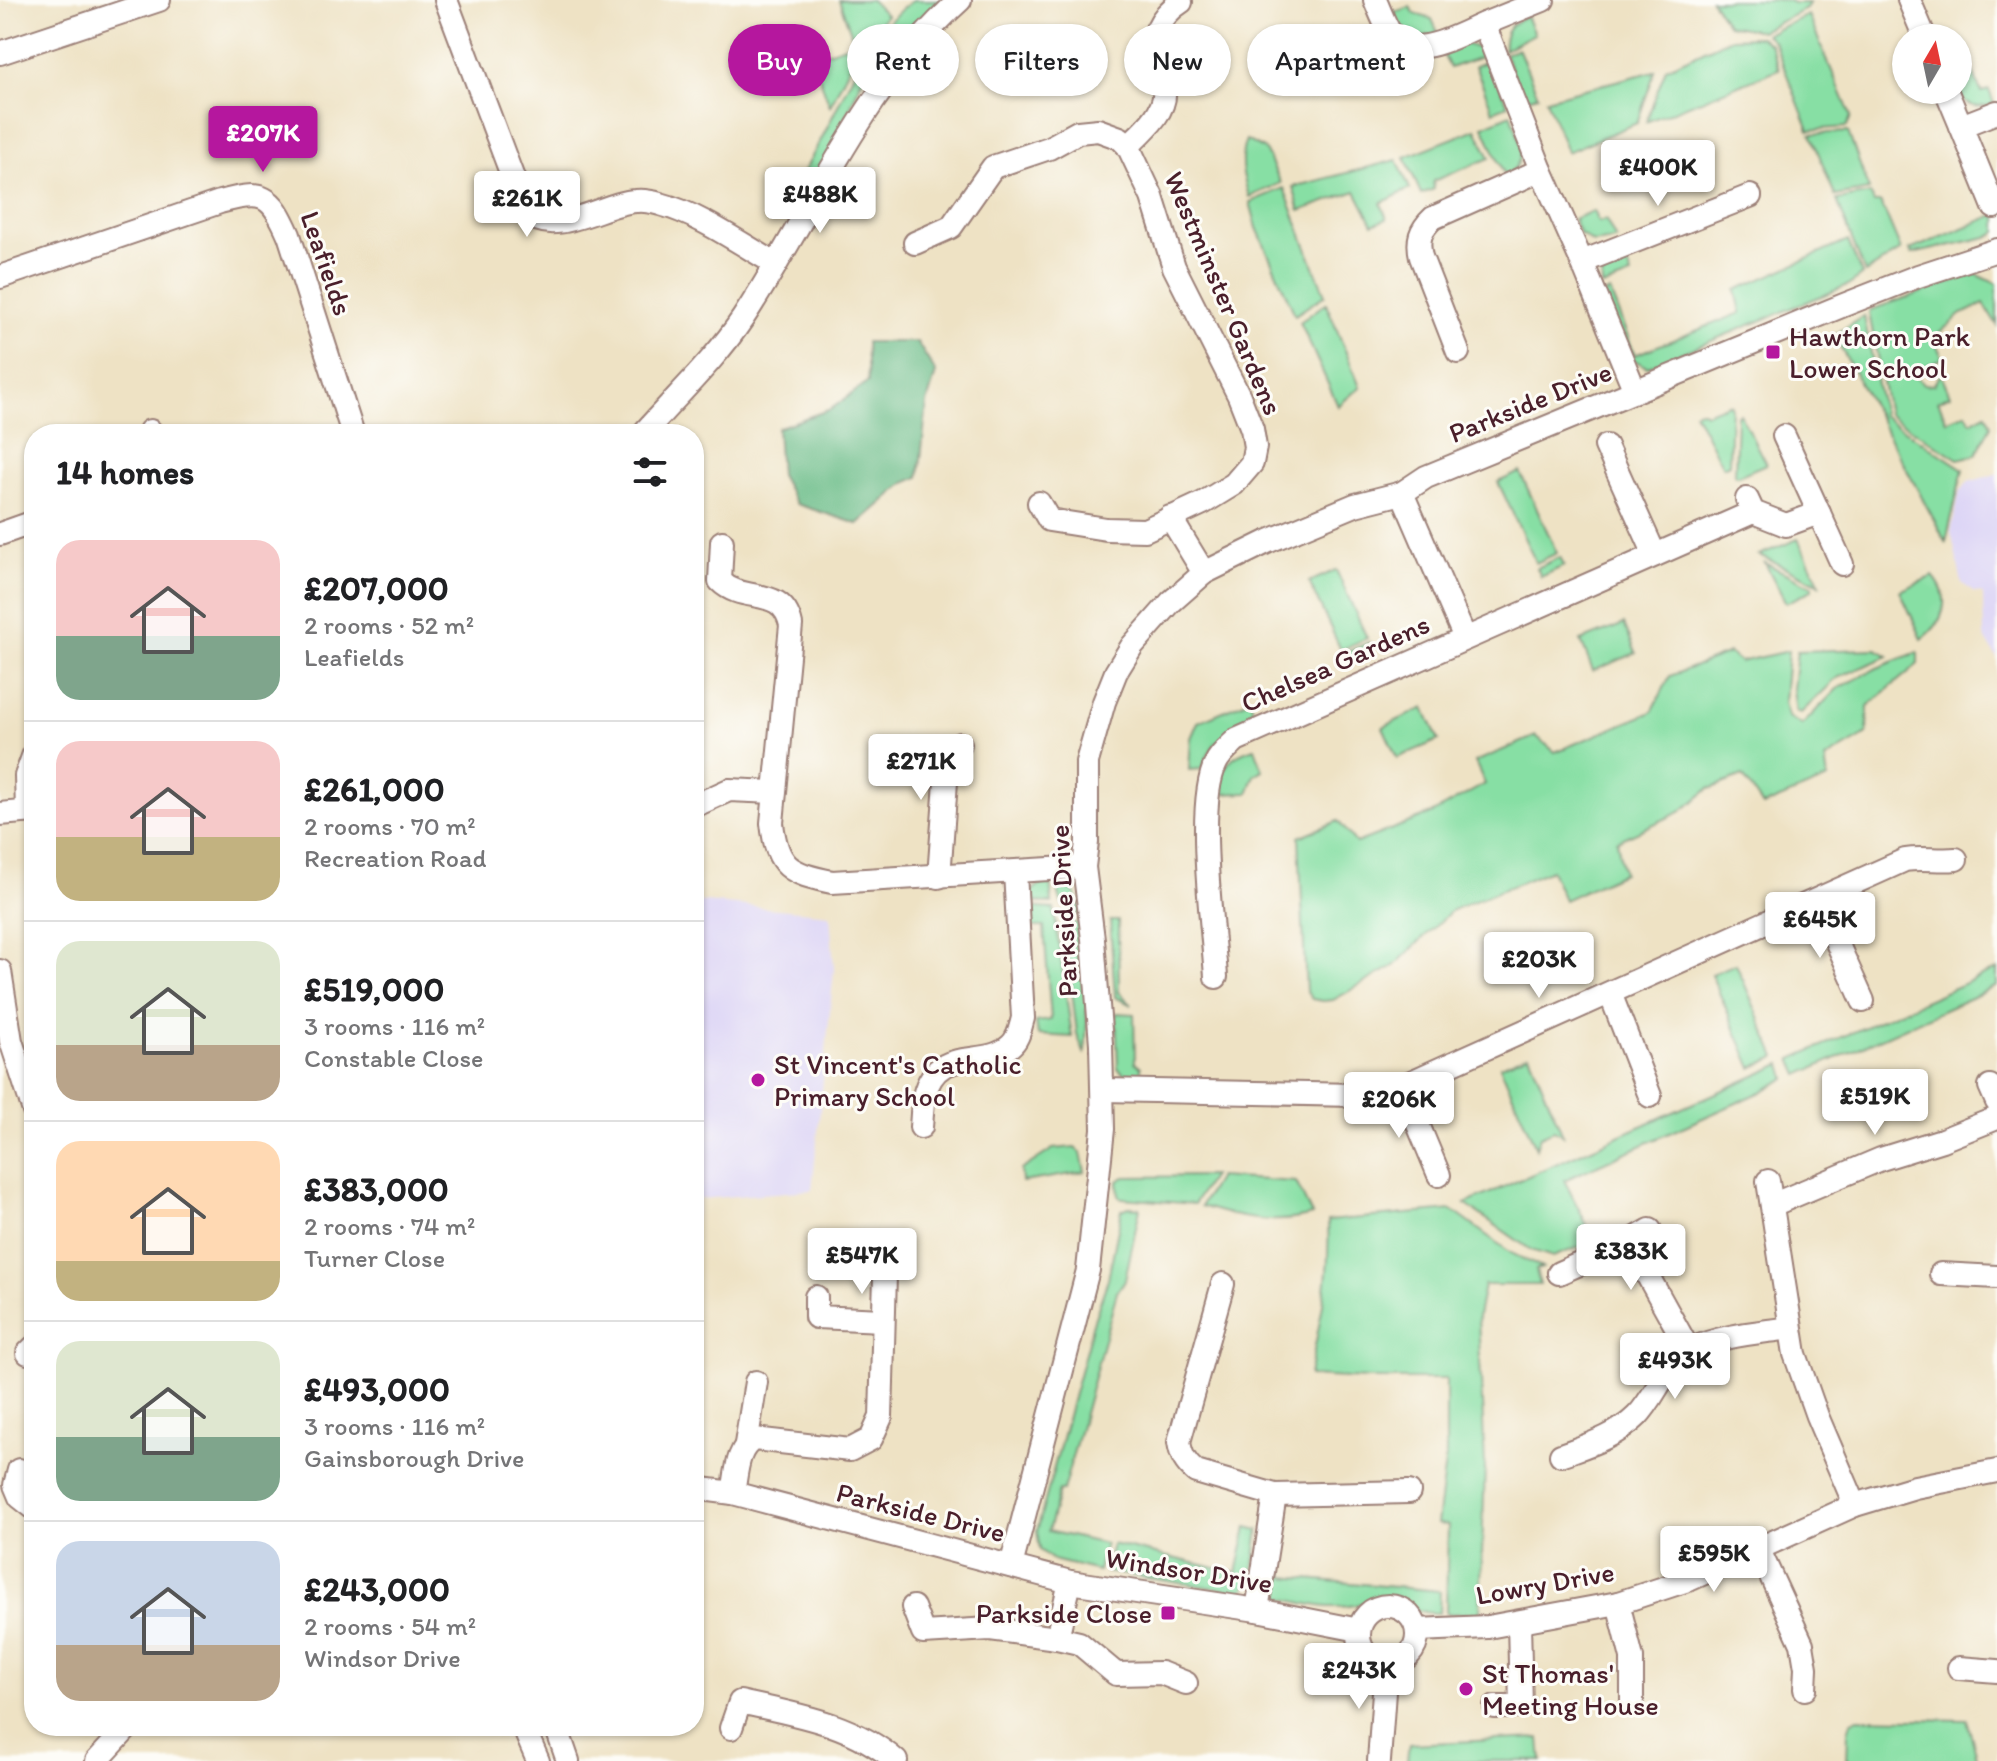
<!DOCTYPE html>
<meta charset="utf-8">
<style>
body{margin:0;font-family:Itim,sans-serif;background:#f2f2f2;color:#202124;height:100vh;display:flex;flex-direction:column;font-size:30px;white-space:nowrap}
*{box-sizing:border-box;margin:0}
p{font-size:26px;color:#757577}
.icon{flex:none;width:44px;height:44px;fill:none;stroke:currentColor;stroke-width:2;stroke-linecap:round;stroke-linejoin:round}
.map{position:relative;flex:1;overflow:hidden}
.details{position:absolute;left:24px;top:424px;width:680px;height:1312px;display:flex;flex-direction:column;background:#fff;border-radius:32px;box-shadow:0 2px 6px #0004}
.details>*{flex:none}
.hud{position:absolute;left:728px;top:24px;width:760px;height:72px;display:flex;gap:16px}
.needle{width:52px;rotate:9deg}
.fabs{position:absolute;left:1892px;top:24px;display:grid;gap:16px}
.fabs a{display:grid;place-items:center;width:80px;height:80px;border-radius:50%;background:#fff;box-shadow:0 2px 6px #0004;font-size:40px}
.price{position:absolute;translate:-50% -68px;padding:0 18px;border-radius:8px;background:#fff;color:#222;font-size:26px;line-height:52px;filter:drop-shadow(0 2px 4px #0008)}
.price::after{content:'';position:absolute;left:50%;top:48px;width:24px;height:18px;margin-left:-12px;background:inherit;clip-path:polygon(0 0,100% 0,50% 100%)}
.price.active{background:#b5179e;color:#fff}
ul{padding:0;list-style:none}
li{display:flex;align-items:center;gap:24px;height:200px;padding:0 32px}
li+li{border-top:2px solid #e0e0e0}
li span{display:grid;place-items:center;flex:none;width:224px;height:160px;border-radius:24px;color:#555}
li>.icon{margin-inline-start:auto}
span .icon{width:96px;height:96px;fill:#fffc;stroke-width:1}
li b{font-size:34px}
h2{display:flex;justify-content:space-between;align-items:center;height:96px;padding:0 32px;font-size:34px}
.chip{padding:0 28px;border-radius:36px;background:#fff;box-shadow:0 2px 6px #0004;font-size:28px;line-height:72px}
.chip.active{background:#b5179e;color:#fff}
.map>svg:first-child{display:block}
</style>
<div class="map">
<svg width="1997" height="1761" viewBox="0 0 1997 1761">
<rect width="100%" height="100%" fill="#fdfcf7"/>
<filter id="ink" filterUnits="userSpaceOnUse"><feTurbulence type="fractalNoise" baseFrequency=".0125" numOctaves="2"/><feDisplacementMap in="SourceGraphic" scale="16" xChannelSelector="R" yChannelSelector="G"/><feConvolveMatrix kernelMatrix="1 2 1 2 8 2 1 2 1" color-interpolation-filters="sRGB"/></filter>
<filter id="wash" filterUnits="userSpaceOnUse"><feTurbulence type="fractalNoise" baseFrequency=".006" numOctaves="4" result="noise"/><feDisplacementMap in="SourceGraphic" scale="32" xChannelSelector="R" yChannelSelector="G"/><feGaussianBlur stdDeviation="1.8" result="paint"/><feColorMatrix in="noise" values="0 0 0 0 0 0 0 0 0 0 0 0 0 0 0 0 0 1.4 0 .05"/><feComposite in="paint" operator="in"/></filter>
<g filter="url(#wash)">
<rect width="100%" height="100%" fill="#eee2c4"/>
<g fill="#ddd5f6">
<path d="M1997,474V658L1984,636L1983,594L1973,592L1962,583L1951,532L1960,491L1968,482Z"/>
<path d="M694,901L830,914L834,970L812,1190L699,1199L694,1225Z"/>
</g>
<g fill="#87dfa4" stroke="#687f68" stroke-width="2">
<path d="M839,0H871L886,15L858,52Z"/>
<path d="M913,0H939L940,3L896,36L862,79L838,136L792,222L779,216C795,187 812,158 827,128C851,79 868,33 913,0Z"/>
<path d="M1711,0H1789L1793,3H1809L1806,9L1761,31L1728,25Z"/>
<path d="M1410,7L1415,14L1432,19L1438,33L1419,39L1400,30L1390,11L1393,10L1395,12Z"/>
<path d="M1808,15L1851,116L1847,127L1809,130L1774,42L1766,34Z"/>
<path d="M1526,16L1534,34L1504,50C1502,32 1511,23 1526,16Z"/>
<path d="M1760,37L1770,44L1779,69L1646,122L1666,68L1731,38Z"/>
<path d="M1463,43L1480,49L1487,55L1450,68L1441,50Z"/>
<path d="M848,45L854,57L830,106L812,57Z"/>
<path d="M1518,48L1538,95L1523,99L1505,54Z"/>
<path d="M1489,60L1508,105L1493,111L1475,66Z"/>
<path d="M1655,71L1637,123L1567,152L1546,99Z"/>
<path d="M1973,72L1981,92L1989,90L1994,104C1976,110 1964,106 1954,90H1958V78Z"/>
<path d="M1511,114C1519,138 1531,160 1505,176L1483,126Z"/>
<path d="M1476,129L1490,158L1433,181L1434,189L1421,194L1405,157Z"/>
<path d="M1848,132L1869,190L1835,196L1811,134Z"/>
<path d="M1246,140L1265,150L1281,183L1249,197C1243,176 1238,161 1246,140Z"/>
<path d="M1397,160L1410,189L1381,203L1387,219L1373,224L1356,191L1300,211L1293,187Z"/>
<path d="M1284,188L1325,295L1295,315L1257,228L1250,202Z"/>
<path d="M1870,194L1874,203H1881L1901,250L1865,273L1837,200Z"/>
<path d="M1593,211L1598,222L1606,220L1616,240L1593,243L1579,233L1573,219Z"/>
<path d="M1997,214V232L1987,237L1912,254L1910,250Z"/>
<path d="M1848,241L1862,275L1851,284L1647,367L1630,358L1604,295L1610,292L1635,355L1741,313L1736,290Z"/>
<path d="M1624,255L1631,276L1602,287C1600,269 1609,263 1624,255Z"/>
<path d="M1976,274L1997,284V325L1984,304L1962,314L1933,338L1943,358L1919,369L1916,376L1923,384L1933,385L1941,374L1950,395L1938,401L1947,421L1966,413L1971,422L1986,414L1991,425L1976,455L1958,459L1888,414L1869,313L1870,310Z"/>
<path d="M1326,303L1360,387L1338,406L1300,322Z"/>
<path d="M1864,316L1883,416L1963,469L1946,542L1834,335Z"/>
<path d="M1728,404L1731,405L1729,464L1723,467L1694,412L1700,410L1706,413Z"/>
<path d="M1740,414L1766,464L1738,476H1735L1737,415Z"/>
<path d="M1520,472L1557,553L1536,563L1498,482Z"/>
<path d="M1798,539L1820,584L1759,555Z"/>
<path d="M1560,557L1564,566L1541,577L1537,568Z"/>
<path d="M1765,563L1812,586V590L1786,603Z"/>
<path d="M1336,570L1367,638L1341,650L1309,582Z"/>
<path d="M1933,576C1953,598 1944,623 1922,639L1900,591Z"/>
<path d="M1624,624L1636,653L1593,671L1581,641Z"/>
<path d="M1369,642L1373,651L1347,662L1343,654Z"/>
<path d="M1877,649L1888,656L1837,678L1801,713L1796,712L1793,689L1797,651Z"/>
<path d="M1788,651L1784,702L1788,717L1802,725L1837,689L1877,668L1918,652V664L1868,706L1867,734L1825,759L1828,779L1763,806L1743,776L1709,789L1680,812L1617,841L1623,873L1564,900L1551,870L1452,910L1394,966L1333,1000L1323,1001L1312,999L1306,991L1299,837L1338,821L1356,843L1431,814L1485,784L1475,762L1536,736L1555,752L1652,712L1670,676L1729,653L1740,662Z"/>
<path d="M1251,699L1254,720C1227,743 1217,727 1202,769L1189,770L1191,738L1198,722Z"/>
<path d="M1424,708L1439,740L1397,758L1383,727Z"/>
<path d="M1255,748L1263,770L1255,775L1248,793L1215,794C1224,768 1225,756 1255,748Z"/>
<path d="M1050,880L1052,903L1026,902L1036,887Z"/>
<path d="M1057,882C1076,886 1078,897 1082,915C1061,910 1059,901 1057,882Z"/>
<path d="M1025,907L1054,909L1072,1037L1038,1035L1036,1022L1051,1020L1044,927H1026Z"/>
<path d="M1063,915L1073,923H1082L1087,1022L1085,1055L1077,1034Z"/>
<path d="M1110,921H1118L1119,992L1132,1005L1115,997Z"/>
<path d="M1736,964L1776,1057L1752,1068L1711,974Z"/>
<path d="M1997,969V986L1799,1075L1792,1059Z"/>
<path d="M1116,1013L1134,1014L1135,1062L1141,1067V1080L1129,1078L1118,1068Z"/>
<path d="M1529,1054L1563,1135L1554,1130L1540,1136L1536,1148L1500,1066Z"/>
<path d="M1782,1064L1786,1078L1761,1092L1564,1180L1591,1233V1239L1587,1244L1553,1257L1531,1250L1465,1204Z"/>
<path d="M1075,1147L1081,1153L1085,1172L1022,1182L1021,1170L1053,1149Z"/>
<path d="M1212,1176L1194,1204L1123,1198L1119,1197L1118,1181L1125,1177Z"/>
<path d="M1218,1177L1296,1182L1312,1215C1274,1226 1238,1218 1201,1206Z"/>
<path d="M1129,1207L1140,1208L1125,1280L1117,1292L1063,1491H1059L1048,1531L1105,1544L1098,1571L1053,1560L1040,1550L1037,1531L1093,1323L1108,1279L1122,1210Z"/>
<path d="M1452,1210L1511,1253L1542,1268L1536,1270L1540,1285H1484L1478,1316L1485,1465L1480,1613L1446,1614L1448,1525L1437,1524L1446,1454V1379H1368L1309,1376C1320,1319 1331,1280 1328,1221Z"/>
<path d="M1247,1527L1259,1530L1252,1579L1242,1592L1105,1572L1112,1544L1237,1573Z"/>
<path d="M1277,1532L1284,1533V1577L1440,1591L1439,1613C1431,1613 1422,1613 1414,1608C1406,1604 1402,1598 1392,1597C1378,1596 1367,1602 1355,1605C1330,1611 1302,1603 1278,1597C1265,1580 1275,1552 1277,1532Z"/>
<path d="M1858,1718L1967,1720L1978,1761H1847L1848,1732L1851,1722Z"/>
<path d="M1540,1738L1542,1761H1407L1409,1744Z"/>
</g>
<path fill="#6dbe8a" stroke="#5c6e5a" stroke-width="2" d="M866,342H917L936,373L927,403L919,477L905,483L858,524L796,504L780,475L777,428L831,409L868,382Z"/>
</g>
<g filter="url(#ink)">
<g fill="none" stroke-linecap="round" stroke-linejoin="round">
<g stroke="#9c8078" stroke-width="26">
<g id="minor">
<path d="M446,0L516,186C519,195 522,207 529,214C555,238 605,202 636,201C644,200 653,202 660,204C699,214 741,244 776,264"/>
<path d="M1375,0C1379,9 1383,20 1388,29C1409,66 1457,35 1484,24L1541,170L1582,262L1635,391"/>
<path d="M1909,0L1925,38"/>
<path d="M1484,24L1543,0"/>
<path d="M0,53L159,0"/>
<path d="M1946,90L1961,126L1997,112"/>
<path d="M1961,126L1994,207"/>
<path d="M1128,146C1142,132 1167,112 1164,90C1163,82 1156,74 1154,66C1147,41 1160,15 1181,2"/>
<path d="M915,243L951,227L993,167L1049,148L1078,132L1098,130L1120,138L1128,146L1152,197L1174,267L1239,396L1252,429L1255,447L1252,463L1234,484L1203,503L1145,530L1106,529L1049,520L1039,503"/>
<path d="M1582,262L1750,196"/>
<path d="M0,277L220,202C263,190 271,194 289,235L353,434"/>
<path d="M1458,352L1421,257C1417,240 1420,230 1433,218L1541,170"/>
<path d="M150,431L151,434"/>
<path d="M643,434C676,396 715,360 743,318C814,210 862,88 960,0"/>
<path d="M1606,446L1655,555"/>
<path d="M1402,493L1465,638"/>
<path d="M1747,499L1753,512L1786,525L1819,513L1784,436"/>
<path d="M1819,513L1842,564"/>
<path d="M1170,517L1204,573"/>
<path d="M0,534L34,522"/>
<path d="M722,542L720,581C744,605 782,584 791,625L772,823C777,868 790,873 832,882L1084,867"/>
<path d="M694,806L729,790L774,792"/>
<path d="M27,811L26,776L34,754"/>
<path d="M0,814L34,811"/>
<path d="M939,877L947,768L960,744"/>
<path d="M1818,900L1863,1001"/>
<path d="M0,971L11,1041L34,1111"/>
<path d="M1216,977C1213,927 1195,804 1216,763C1220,754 1229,747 1236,740L1753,512"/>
<path d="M1610,993L1650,1096"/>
<path d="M1402,1086L1439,1175"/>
<path d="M1990,1086L1997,1102"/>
<path d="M1103,1090L1356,1095L1391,1091L1905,860C1922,857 1939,861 1956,859"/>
<path d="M921,1127C922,1117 922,1106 924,1096C937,1043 983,1070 1010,1046C1019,1039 1020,1028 1023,1018L1015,872"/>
<path d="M1768,1181L1795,1354L1817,1416L1855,1505"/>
<path d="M1772,1205L1881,1159L1942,1140L1997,1118"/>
<path d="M1629,1242L1650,1230"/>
<path d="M1559,1273L1629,1242L1689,1350"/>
<path d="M1941,1274L1997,1277"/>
<path d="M1223,1284L1179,1442C1181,1455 1185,1463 1196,1472L1275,1495L1409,1492"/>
<path d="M816,1297V1317L883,1320"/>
<path d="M28,1353L34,1347"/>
<path d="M746,1444L756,1382"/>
<path d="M1561,1455C1588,1445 1616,1437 1637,1416C1657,1396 1665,1362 1692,1349C1722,1335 1757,1333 1789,1328"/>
<path d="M19,1470L15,1485L20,1497L34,1508"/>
<path d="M694,1488L733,1493L1070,1582L1257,1610L1359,1630"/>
<path d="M733,1493C737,1474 736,1449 754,1439L850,1450L871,1439L881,1417L885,1275"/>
<path d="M1759,1550L1802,1644L1806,1668L1805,1689"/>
<path d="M1011,1566L1088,1270L1103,1129L1101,1044L1093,939L1084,867L1087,842V762L1104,702L1116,672L1132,646L1171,602L1204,573L1269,541L1355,505L1402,493L1426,477L1844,305L1918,276L1997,250"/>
<path d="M1618,1603L1632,1658V1701"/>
<circle cx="1388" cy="1635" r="29"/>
<path d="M913,1607L923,1633L990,1629L1057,1638L1079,1643L1116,1674L1161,1673L1186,1683"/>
<path d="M1257,1610L1275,1495"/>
<path d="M1417,1630L1488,1627L1618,1603L1691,1579L1855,1505L1915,1487L1997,1471"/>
<path d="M1057,1638L1070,1582"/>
<path d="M1959,1668L1997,1671"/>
<path d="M1495,1707H1521L1519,1622"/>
<path d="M523,1726L538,1761"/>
<path d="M556,1726L568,1761"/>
<path d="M731,1728L740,1702C794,1714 853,1723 896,1761"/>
<path d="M97,1761L129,1726"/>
<path d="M1379,1761L1386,1664"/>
</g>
</g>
<use href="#minor" stroke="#fff" stroke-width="22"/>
</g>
</g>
<g fill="#b5179e" stroke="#fdfcf7" stroke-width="3">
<rect x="1765" y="344" width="16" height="16" rx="4"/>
<circle cx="758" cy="1080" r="8"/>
<rect x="1160" y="1605" width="16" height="16" rx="4"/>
<circle cx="1466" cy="1689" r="8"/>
</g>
<g text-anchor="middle" stroke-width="6" stroke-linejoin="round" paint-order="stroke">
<g font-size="28" fill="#4a1f2b" stroke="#fdfcf7">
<text transform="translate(327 263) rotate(71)" y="10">Leafields</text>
<text transform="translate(1224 293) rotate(67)" y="10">Westminster Gardens</text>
<text transform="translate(1530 402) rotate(-22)" y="10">Parkside Drive</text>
<text transform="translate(1335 663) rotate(-24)" y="10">Chelsea Gardens</text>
<text transform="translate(1063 911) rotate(-93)" y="10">Parkside Drive</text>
<text transform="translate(921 1512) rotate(14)" y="10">Parkside Drive</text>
<text transform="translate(1189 1570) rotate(9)" y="10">Windsor Drive</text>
<text transform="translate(1545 1583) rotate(-10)" y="10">Lowry Drive</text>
</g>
<g font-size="28" fill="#4a1f2b" stroke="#fdfcf7" text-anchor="start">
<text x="1789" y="346">Hawthorn Park<tspan x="1789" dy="32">Lower School</tspan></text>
<text x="774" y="1074">St Vincent's Catholic<tspan x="774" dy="32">Primary School</tspan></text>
<text x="1152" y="1623" text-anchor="end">Parkside Close</text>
<text x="1482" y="1683">St Thomas'<tspan x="1482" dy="32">Meeting House</tspan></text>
</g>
</g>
</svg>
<div class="fabs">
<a><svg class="needle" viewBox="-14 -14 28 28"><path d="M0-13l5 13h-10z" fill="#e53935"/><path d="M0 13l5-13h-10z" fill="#757577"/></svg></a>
</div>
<b class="price active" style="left:263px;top:174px">£207K</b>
<b class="price" style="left:1658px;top:208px">£400K</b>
<b class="price" style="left:820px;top:235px">£488K</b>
<b class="price" style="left:527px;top:239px">£261K</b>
<b class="price" style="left:921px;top:802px">£271K</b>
<b class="price" style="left:1820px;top:960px">£645K</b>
<b class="price" style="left:1539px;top:1000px">£203K</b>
<b class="price" style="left:1875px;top:1137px">£519K</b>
<b class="price" style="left:1399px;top:1140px">£206K</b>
<b class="price" style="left:1631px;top:1292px">£383K</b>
<b class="price" style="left:862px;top:1296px">£547K</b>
<b class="price" style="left:1675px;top:1401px">£493K</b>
<b class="price" style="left:1714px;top:1594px">£595K</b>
<b class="price" style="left:1359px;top:1711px">£243K</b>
<div class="hud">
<a class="chip active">Buy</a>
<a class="chip">Rent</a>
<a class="chip">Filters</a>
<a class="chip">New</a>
<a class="chip">Apartment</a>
</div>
<section class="details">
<h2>14 homes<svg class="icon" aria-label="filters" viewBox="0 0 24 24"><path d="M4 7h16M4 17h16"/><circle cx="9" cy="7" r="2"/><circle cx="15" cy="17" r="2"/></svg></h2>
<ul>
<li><span style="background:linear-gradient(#f6c9c9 60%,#7fa58c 0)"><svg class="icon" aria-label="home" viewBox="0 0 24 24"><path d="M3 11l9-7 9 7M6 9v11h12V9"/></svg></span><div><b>£207,000</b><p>2 rooms · 52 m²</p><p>Leafields</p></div></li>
<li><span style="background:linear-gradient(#f6c9c9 60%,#c2b280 0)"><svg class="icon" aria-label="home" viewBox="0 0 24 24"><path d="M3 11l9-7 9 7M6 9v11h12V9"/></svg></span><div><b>£261,000</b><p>2 rooms · 70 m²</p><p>Recreation Road</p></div></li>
<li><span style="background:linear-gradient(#dfe7d0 65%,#b9a48a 0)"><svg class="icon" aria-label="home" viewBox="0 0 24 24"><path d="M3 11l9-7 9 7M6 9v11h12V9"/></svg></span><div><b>£519,000</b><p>3 rooms · 116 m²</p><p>Constable Close</p></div></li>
<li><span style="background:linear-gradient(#ffd9b3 75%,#c2b280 0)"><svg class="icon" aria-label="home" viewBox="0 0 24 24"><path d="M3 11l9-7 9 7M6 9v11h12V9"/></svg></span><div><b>£383,000</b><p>2 rooms · 74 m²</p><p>Turner Close</p></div></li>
<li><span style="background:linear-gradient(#dfe7d0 60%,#7fa58c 0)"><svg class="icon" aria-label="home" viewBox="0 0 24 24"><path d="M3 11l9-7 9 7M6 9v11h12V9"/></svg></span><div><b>£493,000</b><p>3 rooms · 116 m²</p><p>Gainsborough Drive</p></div></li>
<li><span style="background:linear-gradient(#c9d6e8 65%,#b9a48a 0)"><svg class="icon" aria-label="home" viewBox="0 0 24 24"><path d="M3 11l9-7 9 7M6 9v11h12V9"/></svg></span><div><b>£243,000</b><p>2 rooms · 54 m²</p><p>Windsor Drive</p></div></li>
</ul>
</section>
</div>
